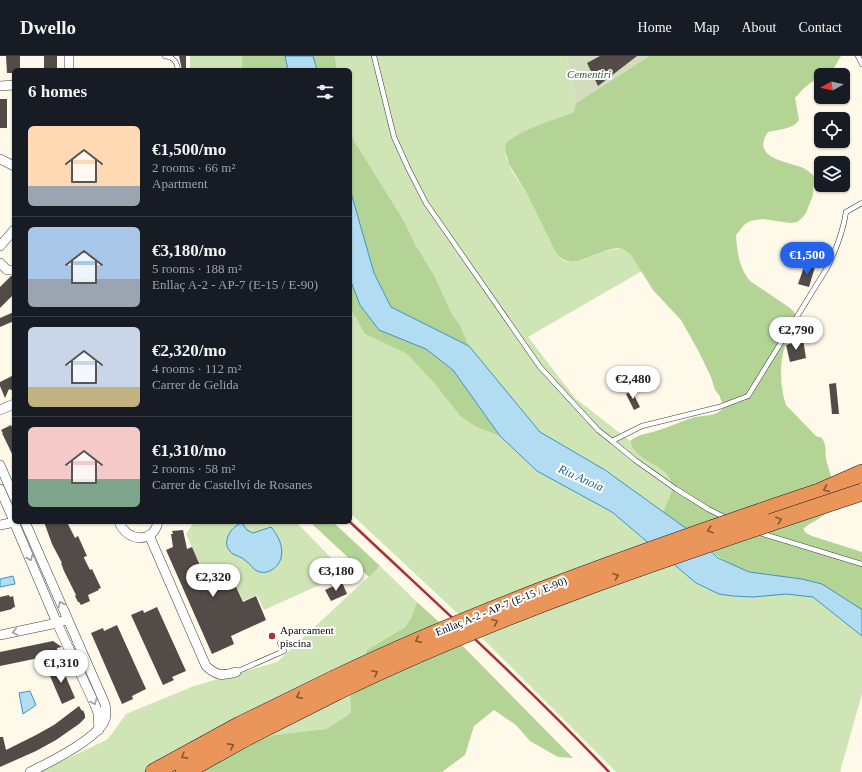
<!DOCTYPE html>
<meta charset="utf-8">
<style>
body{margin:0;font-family:"Times New Roman",serif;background:#20242c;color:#f1f3f6;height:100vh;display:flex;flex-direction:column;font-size:15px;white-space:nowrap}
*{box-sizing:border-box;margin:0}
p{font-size:13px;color:#9ea1a6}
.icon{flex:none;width:22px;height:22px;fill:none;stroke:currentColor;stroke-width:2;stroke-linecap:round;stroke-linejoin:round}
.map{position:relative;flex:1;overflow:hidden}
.sheet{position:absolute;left:12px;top:12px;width:340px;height:456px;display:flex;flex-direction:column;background:#171b24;border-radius:6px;box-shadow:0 1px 3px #0004}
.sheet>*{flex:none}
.needle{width:26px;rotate:262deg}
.fabs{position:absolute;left:814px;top:12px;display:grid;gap:8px}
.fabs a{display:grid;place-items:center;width:36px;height:36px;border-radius:6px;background:#171b24;box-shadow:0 1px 3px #0004;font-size:20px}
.price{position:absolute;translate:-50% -34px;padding:0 9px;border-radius:14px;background:#fff;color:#222;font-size:13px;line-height:26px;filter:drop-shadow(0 1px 2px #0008)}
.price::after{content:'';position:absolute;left:50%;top:24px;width:12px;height:9px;margin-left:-6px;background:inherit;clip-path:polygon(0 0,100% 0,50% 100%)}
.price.active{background:#2563eb;color:#fff}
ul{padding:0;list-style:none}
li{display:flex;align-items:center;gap:12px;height:100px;padding:0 16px}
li+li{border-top:1px solid #363941}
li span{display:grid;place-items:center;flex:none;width:112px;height:80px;border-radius:6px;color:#555}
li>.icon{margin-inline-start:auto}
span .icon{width:48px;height:48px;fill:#fffc;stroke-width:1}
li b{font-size:17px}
h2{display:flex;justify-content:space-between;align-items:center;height:48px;padding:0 16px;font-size:17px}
header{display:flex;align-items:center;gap:24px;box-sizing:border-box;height:56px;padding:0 20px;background:#171b24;border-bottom:1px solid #363941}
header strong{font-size:19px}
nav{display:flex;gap:22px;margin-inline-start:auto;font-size:14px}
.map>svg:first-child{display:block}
</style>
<header>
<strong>Dwello</strong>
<nav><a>Home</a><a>Map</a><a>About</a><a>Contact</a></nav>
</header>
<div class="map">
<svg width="862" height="716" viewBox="0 0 862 716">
<rect width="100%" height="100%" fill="#fef9e9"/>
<g fill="#d0e5b6">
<rect x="190" y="0" width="52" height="14"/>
<path d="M335,0H567L576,47L574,56L531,73L506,87V101L512,115L527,138L555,195L564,205L571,206L584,204L601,196L621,192L631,199L642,215L528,281L575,342L630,385C634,407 672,408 672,432C671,440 666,449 663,456L605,414L540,376L469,290L460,269L452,258L435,221L415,188L404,165L350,78V14H337Z"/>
<path d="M350,252L365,278L407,298L434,327L460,360L476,371L500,380L537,415L612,456L696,527L719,538L733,540L753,541L786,538L813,541L862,580V638L840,716H616L456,556L350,457Z"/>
<path d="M194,466H296L346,517L264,554L257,539L243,545L227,509L205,519L186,478Z"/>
<path d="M380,510L417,546L411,562L405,571L367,594L350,638L351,657L326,673L274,679L238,694L202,716H40L108,683L126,658L194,630L277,606Z"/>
</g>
<g fill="#b4d496">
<path d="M242,0H285L288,14H242Z"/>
<path d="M313,0H335L337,14H317Z"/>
<path d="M649,0H841L834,12L821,19L804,32L795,42L799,64C792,74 779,73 768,76C751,101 784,105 801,111C806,113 810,116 814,120L813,139L806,157L802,162L797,166L790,167L763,163L750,165L744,169L736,179C737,195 739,212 750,225L790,252C798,259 799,266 797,276C794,280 786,286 785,290C779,308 780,331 786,349L816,380L822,382C828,392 824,397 827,407C832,424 840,445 824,459C817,465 809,467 803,473L806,477L812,480L862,496V554C847,545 831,531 815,526C791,519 765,523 742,513C718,504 707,491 688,474C680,468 671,462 663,456C666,449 671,440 672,432C672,408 635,408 630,385C638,378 647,378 656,375C669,371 682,365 695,361C707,359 716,361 724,351L719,339L715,334L711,321L699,296L681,264L653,234L631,199L621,192C614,192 606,194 599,197C583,203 568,214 555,195L527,138L509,108L505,94L506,87C522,73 554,64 574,56L576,47Z"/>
<path d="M350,78L404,165L415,188L435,221L452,258L460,269L469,290L391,251L374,217L350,133Z"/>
<path d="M350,223L360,249L379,274L426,293L453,314L500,380L476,371L460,360L434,327L407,298L365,278L350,252Z"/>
<path d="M310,466H333L380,510L369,521Z"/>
<path d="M417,546L438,565L573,702L558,701L530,685L516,669L494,654L474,670L465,699L442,716H202L238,694L274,679L326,673L351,657L350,638L360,616L367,594L405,571L411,562Z"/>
</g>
<path fill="#d3dcbd" d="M567,0H649L576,47Z"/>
<g fill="#b1dcf1" stroke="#3d93c3">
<path d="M285,0H313L317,14H288Z"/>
<path d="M350,133L374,217L391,251L469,290L540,376L605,414L687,473L718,502L749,516L802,523L822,528L861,553L862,554V580L813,541L786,538L753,541L733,540L719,538L696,527L612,456L537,415L500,380L453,314L426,293L379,274L360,249L350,223Z"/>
<path d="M242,467L247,474L253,477L271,471C278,479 284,491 281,502C279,511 267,520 257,515C253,513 250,508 246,505C242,501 237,500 233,498C219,488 231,470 242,467Z"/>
<path d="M13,520L15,528L0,531V523Z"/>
<path d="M30,635L36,649L23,658L19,637Z"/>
</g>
<g fill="#524b47">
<path d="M6,0H20V14H14V17H7Z"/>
<rect x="44" y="0" width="13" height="14"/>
<path d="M179,0H186V14H182Z"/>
<path d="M600,0H637L598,30L587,7Z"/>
<rect x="0" y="43" width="7" height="29"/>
<path d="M805,208L815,211L809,231L798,228Z"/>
<path d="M11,220H14V238L0,252V231Z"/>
<path d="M14,256V265L0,271V262Z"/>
<path d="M803,283L806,302L790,306L786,289Z"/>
<path d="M14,319V335L9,333L5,342L0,330V326Z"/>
<path d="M836,327L839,358H832L829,328Z"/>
<path d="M632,335L640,351L634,354L626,338Z"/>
<path d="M11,369L14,376V402L2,377H3L1,374Z"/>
<path d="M44,466H67L75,482L78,480L87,500L84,501V502L90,514L92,513L101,532L98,533L99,534L88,539L90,545L81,549L79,546H78L75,540L76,539L64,515L61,507H62L52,488Z"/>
<path d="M183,474L187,493L192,491L205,521L227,511L243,546L256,540L266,564L231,580L234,588L212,598L166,494L173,491L171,478H173L172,475Z"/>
<path d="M342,526L347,538L331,545L325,534Z"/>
<path d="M9,539L10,541L13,540L15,551L12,552V553L0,556V541Z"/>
<path d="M157,551L186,615L172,621L174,624L163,629L131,559L143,554L144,557Z"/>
<path d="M117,569L146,633L132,640L133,643L122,648L91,577L103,572L104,575Z"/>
<path d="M53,585L62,591L57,592L58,598L0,610V596Z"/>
<path d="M60,607L75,642L62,648L47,613Z"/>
<path d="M79,650L82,655L83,654L85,659V662L79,668L56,684L36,695L0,711V681H3L6,694L36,679L54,669Z"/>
</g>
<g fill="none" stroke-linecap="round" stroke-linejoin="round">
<g stroke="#3d3d3d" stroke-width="5.5">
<g id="service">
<path d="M165,0C173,1 177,5 178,14"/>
<path d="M374,0L394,81L409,114L426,147L540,311L598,374L612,385L635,404L676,433L708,453L726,462"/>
<path d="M858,0L862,8"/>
<path d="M612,385L642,370L719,351L748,340L827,212C836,194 843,176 846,156L862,147"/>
<path d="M757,476L862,508"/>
<path d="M236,616L284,595L280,587"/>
</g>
</g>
<g stroke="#3d3d3d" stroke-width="10">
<g id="minor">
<path d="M69,0V14"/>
<path d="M0,30L14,29"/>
<path d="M0,103L14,110"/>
<path d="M0,190L14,174"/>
<path d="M0,207L7,214H14"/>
<path d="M0,354L14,348"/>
<path d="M0,409L14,441"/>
<path d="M0,433L14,465"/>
<path d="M14,466L57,567L95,649L98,657L99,674"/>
<path d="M25,466L105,648C106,654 107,660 104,666C93,685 50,706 30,716"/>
<path d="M119,466C127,486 153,488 158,466"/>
<path d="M0,469L15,466"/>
<path d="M149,479L206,610C217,620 222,620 236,616"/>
<path d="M0,579L57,567L63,565"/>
</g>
</g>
<g stroke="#1b1b1b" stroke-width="18">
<g id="motorway">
<path d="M760,456L819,436L862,417"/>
<path d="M154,716L240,669L334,623"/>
<path d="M184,716L247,681L340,634"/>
</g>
</g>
<use href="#service" stroke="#fff" stroke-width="4.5"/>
<use href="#minor" stroke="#fff" stroke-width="9"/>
<use href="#motorway" stroke="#ea965a" stroke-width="17"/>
<path stroke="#af2d38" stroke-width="2.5" d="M350,466C437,548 527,629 609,716"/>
<g stroke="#1b1b1b" stroke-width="18" stroke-linecap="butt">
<g id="motorway-bridge">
<path d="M334,623C472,557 615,506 760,456"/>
<path d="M340,634C508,553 685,495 862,436"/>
</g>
</g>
<use href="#motorway-bridge" stroke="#ea965a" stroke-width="17"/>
</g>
<defs><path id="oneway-chevron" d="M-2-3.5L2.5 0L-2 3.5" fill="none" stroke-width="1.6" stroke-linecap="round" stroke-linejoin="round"/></defs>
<g stroke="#855736">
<use href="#oneway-chevron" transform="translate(826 433) rotate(158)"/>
<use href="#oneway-chevron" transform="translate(779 464) rotate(-19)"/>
<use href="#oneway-chevron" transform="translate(710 474) rotate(161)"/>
<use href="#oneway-chevron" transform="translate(616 520) rotate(-20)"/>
<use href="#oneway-chevron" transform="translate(495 566) rotate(-22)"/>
<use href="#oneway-chevron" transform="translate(418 584) rotate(156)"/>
<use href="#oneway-chevron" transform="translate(375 617) rotate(-26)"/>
<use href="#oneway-chevron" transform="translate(299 640) rotate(154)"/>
<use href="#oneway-chevron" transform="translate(231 690) rotate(-28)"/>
<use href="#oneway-chevron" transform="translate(184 700) rotate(151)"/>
</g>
<g stroke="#9d9d9d">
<use href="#oneway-chevron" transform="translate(30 502) rotate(67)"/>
<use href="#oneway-chevron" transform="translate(61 548) rotate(-113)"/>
<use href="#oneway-chevron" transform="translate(15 576) rotate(168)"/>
<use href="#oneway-chevron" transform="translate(94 646) rotate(67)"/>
</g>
<circle fill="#af2d38" stroke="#fff" stroke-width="1.5" cx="272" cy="580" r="4"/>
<g text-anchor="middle" stroke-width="4" stroke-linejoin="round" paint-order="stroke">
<g font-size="11" font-style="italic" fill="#2f5c20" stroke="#fff">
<text x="589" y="22">Cementiri</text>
</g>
<g font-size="11" fill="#0a0a0a" stroke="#fff">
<text transform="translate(501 550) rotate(-22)" y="4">Enllaç A-2 - AP-7 (E-15 / E-90)</text>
</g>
<g font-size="11" fill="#0a0a0a" stroke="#fff" text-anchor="start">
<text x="280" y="578">Aparcament<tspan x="280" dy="13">piscina</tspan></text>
</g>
<g font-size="12" font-style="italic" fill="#1d6492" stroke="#fff">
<text transform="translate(581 422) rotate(24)" y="4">Riu Anoia</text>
</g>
</g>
</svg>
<div class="fabs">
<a><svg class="needle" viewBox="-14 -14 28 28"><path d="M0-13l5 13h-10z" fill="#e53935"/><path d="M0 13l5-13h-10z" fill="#9ea1a6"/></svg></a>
<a><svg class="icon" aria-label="locate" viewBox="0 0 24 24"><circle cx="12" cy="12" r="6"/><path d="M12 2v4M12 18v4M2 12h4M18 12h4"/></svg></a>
<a><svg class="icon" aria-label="layers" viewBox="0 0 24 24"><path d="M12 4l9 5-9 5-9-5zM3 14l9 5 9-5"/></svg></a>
</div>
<b class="price active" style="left:807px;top:220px">€1,500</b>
<b class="price" style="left:796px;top:295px">€2,790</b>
<b class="price" style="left:633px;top:344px">€2,480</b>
<b class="price" style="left:336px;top:536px">€3,180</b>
<b class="price" style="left:213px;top:542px">€2,320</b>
<b class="price" style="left:61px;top:628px">€1,310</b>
<section class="sheet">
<h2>6 homes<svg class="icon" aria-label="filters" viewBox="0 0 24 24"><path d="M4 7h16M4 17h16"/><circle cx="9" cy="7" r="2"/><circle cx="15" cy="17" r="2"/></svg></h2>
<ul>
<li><span style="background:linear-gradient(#ffd9b3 75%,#9aa5b1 0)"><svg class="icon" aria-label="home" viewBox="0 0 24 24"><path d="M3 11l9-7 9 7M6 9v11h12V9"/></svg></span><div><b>€1,500/mo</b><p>2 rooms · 66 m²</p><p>Apartment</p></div></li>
<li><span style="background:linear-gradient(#a9c7e8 65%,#9aa5b1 0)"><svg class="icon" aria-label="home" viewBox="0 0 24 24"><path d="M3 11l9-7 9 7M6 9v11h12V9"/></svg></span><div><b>€3,180/mo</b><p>5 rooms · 188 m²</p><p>Enllaç A-2 - AP-7 (E-15 / E-90)</p></div></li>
<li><span style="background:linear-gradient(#c9d6e8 75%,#c2b280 0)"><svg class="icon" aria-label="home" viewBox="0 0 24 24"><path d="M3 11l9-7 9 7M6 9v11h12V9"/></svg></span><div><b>€2,320/mo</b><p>4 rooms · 112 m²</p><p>Carrer de Gelida</p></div></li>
<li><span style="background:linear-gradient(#f6c9c9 65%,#7fa58c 0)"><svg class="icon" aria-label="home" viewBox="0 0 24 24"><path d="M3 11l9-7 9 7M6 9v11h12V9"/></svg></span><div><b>€1,310/mo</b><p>2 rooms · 58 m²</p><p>Carrer de Castellví de Rosanes</p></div></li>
</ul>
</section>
</div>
